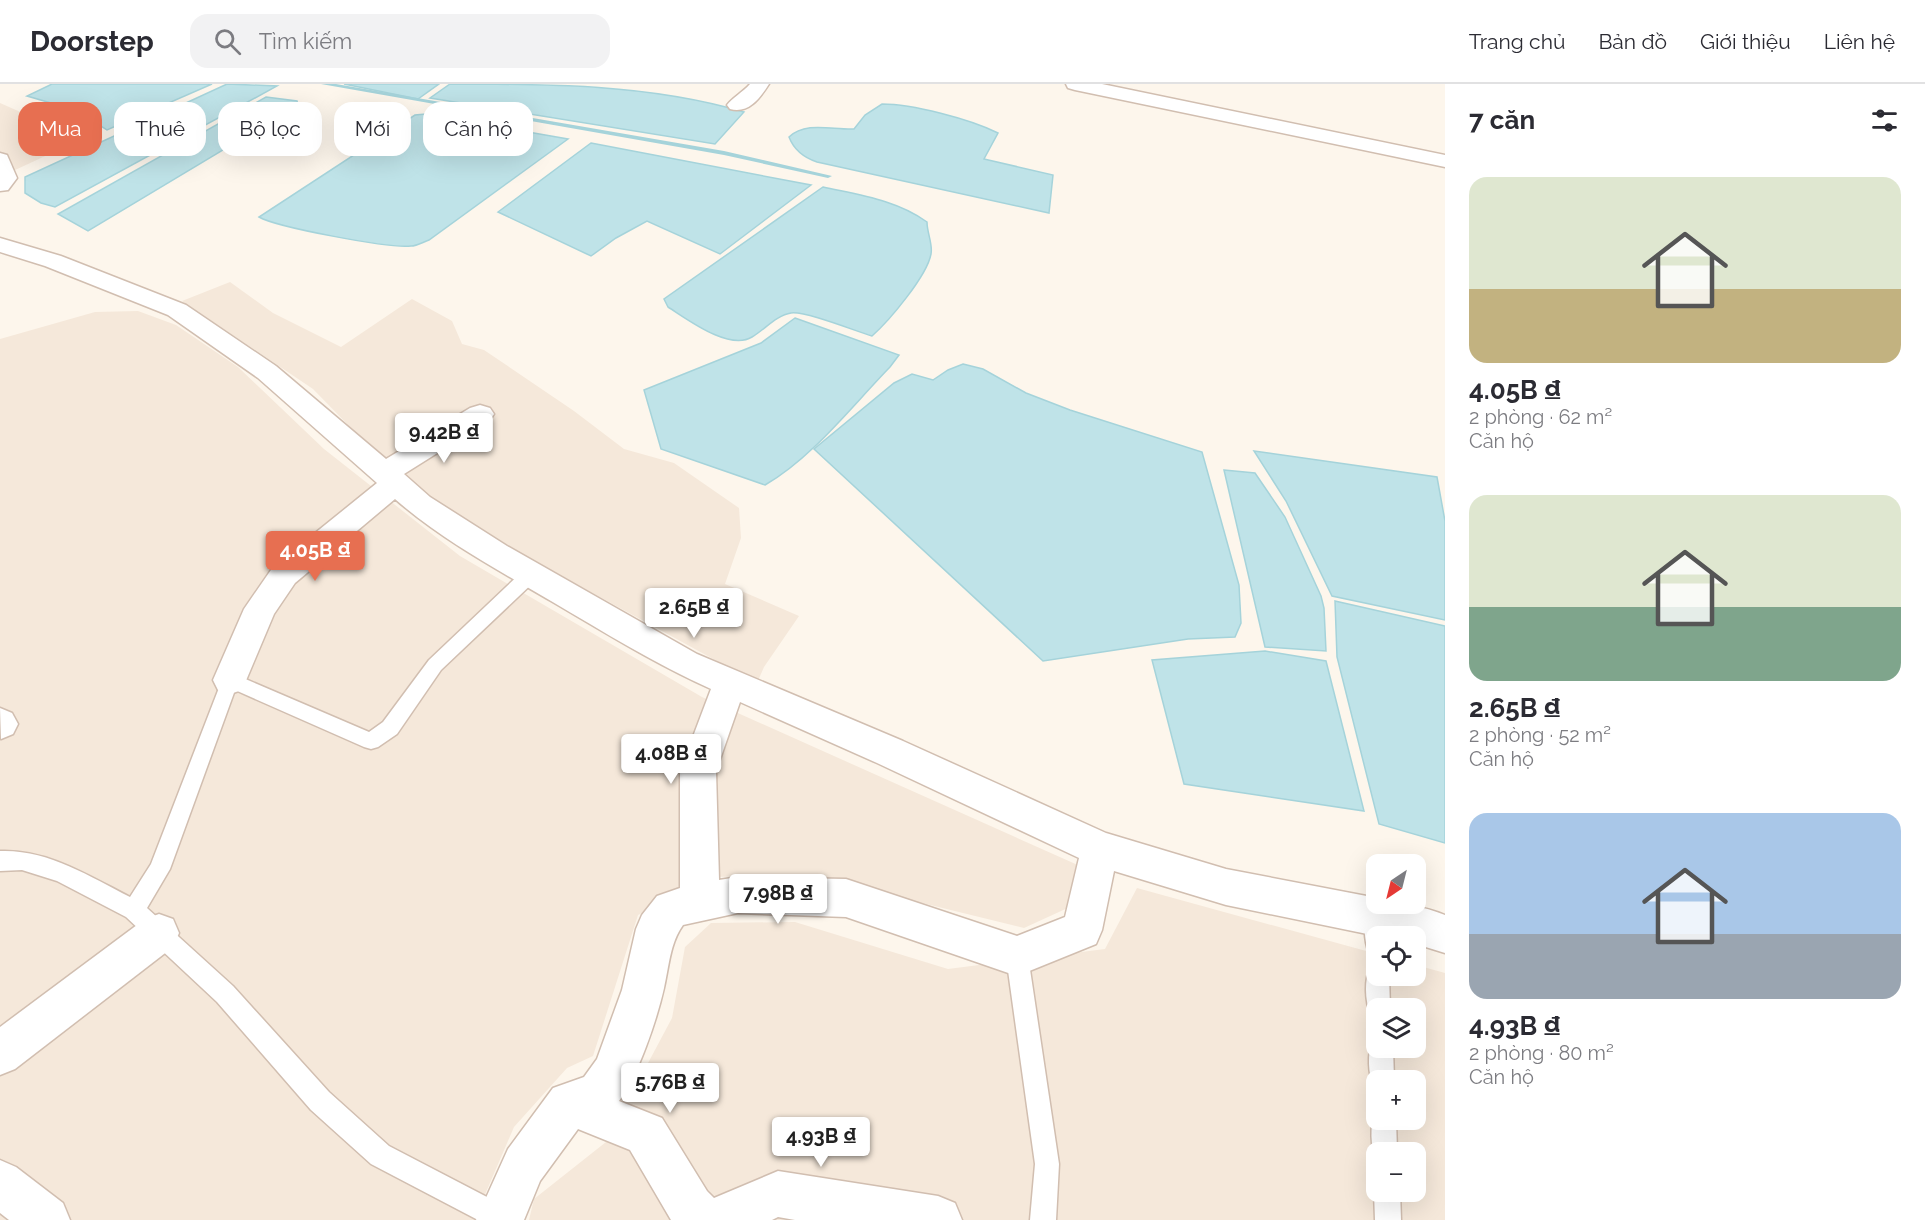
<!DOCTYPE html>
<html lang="vi">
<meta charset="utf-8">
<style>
body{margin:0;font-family:Raleway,sans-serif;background:#f2f2f3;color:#2b2b33;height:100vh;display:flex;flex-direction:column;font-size:22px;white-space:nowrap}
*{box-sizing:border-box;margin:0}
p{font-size:20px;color:#7c7c81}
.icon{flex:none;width:33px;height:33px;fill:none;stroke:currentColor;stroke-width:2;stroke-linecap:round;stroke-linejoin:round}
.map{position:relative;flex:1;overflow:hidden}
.details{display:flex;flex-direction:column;background:#fff;width:480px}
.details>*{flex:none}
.guide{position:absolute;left:18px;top:18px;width:570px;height:54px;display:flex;gap:12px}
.needle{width:39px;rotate:215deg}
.fabs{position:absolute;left:1366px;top:770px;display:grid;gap:12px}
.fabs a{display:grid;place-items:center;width:60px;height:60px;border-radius:12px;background:#fff;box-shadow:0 6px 24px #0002;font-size:30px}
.price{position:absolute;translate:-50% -51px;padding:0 14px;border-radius:6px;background:#fff;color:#222;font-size:20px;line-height:39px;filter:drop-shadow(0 2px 3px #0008)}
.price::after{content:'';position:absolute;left:50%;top:36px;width:18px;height:14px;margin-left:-9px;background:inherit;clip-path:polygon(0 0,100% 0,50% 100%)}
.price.active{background:#e76f51;color:#fff}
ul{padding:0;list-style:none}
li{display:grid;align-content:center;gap:12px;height:318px;padding:0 24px}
li span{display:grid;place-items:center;height:186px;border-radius:18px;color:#555}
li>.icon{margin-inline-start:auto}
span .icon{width:108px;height:108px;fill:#fffc;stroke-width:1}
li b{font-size:26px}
h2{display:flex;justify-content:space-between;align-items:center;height:72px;padding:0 24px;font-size:26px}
.tag{padding:0 21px;border-radius:18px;background:#fff;box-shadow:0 6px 24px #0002;font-size:21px;line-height:54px}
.tag.active{background:#e76f51;color:#fff}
header{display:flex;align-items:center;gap:36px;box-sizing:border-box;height:84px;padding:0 30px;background:#fff;border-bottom:2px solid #e1e1e2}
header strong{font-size:28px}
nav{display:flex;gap:33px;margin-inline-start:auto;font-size:21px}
.search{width:420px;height:54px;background:#f2f2f3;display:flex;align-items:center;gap:15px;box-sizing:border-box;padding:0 21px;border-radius:18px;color:#7c7c81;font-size:22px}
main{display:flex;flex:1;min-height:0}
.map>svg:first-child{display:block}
</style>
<header>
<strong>Doorstep</strong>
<div class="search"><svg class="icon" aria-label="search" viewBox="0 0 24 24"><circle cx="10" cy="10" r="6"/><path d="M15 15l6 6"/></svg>Tìm kiếm</div>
<nav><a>Trang chủ</a><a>Bản đồ</a><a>Giới thiệu</a><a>Liên hệ</a></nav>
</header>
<main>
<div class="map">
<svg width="1445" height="1136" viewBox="0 0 1445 1136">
<rect width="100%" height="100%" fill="#fdf6ec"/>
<g fill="#f5e8da" fill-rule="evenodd">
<path d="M0,19L50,41L71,32L95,49L0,93Z"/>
<path d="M230,198L273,229L341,263L412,215L452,237L462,260L484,266L574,327L624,365L674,379L739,424L741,454L725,500L799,532L764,583L757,599L525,472L431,413L355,348L313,305L182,217Z"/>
<path d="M138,227L176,241L238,283L324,365L460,472L702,613L1080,782L1072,822L1024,844L808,791L709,793L638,831L593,972L567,984L514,1043L474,1136H0V255L95,228Z"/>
<path d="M1137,804L1377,870V891H1416V881L1445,889V1136H529L534,1115L606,1058L672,934L685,863L711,839L795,838L948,885L1105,865ZM1377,924H1416V963H1377ZM1377,996H1416V1035H1377ZM1377,1068H1416V1107H1377Z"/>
</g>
<g fill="#bfe3e8" stroke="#a5d3da" stroke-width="1.5">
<path d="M52,0H212L107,46L75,26L27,12Z"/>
<path d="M227,0L277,2L55,123L41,119L25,109V93Z"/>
<path d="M344,0H439L418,15Z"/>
<path d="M450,0C549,0 649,0 744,28L715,60L430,14Z"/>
<path d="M266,13L297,17L298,21L88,147L58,130Z"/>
<path d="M882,20C912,20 970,35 998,49L984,75L1053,91L1049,129L817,78C805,74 794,66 789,53C806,37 832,46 854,45L865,31Z"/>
<path d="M426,30L568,55L429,156C423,158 417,162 411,162C391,165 276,143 259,133L415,31Z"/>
<path d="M591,59L811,101L720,170L647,137L616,154L591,172L498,128Z"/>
<path d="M823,103C859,111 897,116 927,138C927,149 933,160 931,170C927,192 889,237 872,252C855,247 806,227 791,229C777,231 764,246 752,253C729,267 687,235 668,223L664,215Z"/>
<path d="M795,234L899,271L890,283C852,322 812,374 765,401L661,365L644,306L761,259Z"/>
<path d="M963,280L983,285L1026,309L1070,326L1202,368L1239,501L1241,539L1235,553L1188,555L1043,577L814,365L894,299L912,290L933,296L948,286Z"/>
<path d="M1254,367L1437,393L1445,437V536L1332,512L1286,417Z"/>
<path d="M1224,386L1255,389L1285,433L1321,512L1324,524L1326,567L1265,563Z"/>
<path d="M1335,517L1445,542V759L1379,740L1337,573Z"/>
<path d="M1265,567L1326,577L1364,727L1184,700L1152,576Z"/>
</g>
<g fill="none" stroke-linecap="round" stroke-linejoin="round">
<path fill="#a5d3da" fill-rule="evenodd" d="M321,0H336L724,67L832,92L828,94L724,71Z"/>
<g stroke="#d1beb0" stroke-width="3">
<g id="lane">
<path d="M531,484L537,485L539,490L537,495L441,586L397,650L378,663L371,665L364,663L235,606L170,785L147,824L233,902L329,1008L389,1062L510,1125L514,1134L513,1136H478L371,1080L311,1026L217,918L126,833L57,797L22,786L0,787V767C47,765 89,792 130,813L151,780L224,591L230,589L236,591L369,648L383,638L429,576L525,485Z"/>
<path d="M1376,823L1384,826L1387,833L1388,852H1377V872L1369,869C1364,856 1363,838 1368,826Z"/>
<path d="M1017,861L1025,864L1028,872L1059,1080L1056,1136H1030L1035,1080L1006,872L1009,864Z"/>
<path d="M1377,880V891H1389L1390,924H1377V935L1371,932C1365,918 1364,897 1370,883Z"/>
<path d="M1377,953V963H1393L1394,996H1377V1006L1374,1004C1368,990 1367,969 1373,955Z"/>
<path d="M1375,1026L1377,1035H1396L1397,1068H1377V1077C1370,1064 1370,1041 1375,1026Z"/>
<path d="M1377,1101V1107H1400L1401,1136H1375L1374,1107Z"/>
</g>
</g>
<g stroke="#d1beb0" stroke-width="3">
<g id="street">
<path d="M750,0H769C760,14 749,30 730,25L727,21C732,14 743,8 750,0Z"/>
<path d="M1066,0H1102L1445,71V83L1075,6L1068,4Z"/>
<path d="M0,69L7,71L17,94L8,106L0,107Z"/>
<path d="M0,154L61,172L186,221L276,282L386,375L470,324L480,321L490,324L494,330L490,336L404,390L430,413L507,462L697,570L903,657L1106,749L1226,785L1377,814V819C1401,819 1423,822 1445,831V869L1416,860V852H1377L1226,821L1114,787L1102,846L1096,860L1017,892L846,833L738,829L683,841C670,859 669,882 664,904C657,935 638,992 619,1017L662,1034L707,1107L714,1114L778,1087L938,1112L955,1119L962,1136H795L778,1133L772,1136H671L630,1066L578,1045L540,1097L524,1136H476L508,1065L553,1004L584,993L597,975L622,906L636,845L642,831L657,812L680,804V687L711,605C655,580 604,548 551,517C498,486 442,456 395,415L295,499L274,530L242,606L230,610L218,606L213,596L244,525L273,483L377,399L258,294L168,231L45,182L0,168ZM740,618L877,679L1079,774L1065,833L1017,852L846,795L738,793L719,796L716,687Z"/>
<path d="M0,624L12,629L18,640L13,650L1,655Z"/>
<path d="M159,830L173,835L179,849L173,863L15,985L0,991V943L145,835Z"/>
<path d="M0,1076L16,1083L63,1119L70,1136H9L0,1129Z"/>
</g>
</g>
<use href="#lane" fill="#fff" fill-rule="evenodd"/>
<use href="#street" fill="#fff" fill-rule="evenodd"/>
</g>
</svg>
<div class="fabs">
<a><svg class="needle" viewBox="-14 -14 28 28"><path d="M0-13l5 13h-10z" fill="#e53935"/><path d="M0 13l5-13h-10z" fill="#7c7c81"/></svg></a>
<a><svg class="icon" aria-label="locate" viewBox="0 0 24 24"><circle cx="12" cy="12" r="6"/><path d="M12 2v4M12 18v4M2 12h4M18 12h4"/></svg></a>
<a><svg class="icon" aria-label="layers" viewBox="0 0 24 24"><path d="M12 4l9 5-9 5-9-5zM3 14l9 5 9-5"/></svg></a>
<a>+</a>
<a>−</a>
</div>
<b class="price" style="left:444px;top:380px">9.42B ₫</b>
<b class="price active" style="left:315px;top:498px">4.05B ₫</b>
<b class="price" style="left:694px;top:555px">2.65B ₫</b>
<b class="price" style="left:671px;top:701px">4.08B ₫</b>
<b class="price" style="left:778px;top:841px">7.98B ₫</b>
<b class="price" style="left:670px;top:1030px">5.76B ₫</b>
<b class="price" style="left:821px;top:1084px">4.93B ₫</b>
<div class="guide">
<a class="tag active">Mua</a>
<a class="tag">Thuê</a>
<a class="tag">Bộ lọc</a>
<a class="tag">Mới</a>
<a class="tag">Căn hộ</a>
</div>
</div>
<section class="details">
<h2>7 căn<svg class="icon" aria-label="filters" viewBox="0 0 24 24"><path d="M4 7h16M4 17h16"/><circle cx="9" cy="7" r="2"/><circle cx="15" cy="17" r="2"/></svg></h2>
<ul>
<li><span style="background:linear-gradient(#dfe7d0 60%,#c2b280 0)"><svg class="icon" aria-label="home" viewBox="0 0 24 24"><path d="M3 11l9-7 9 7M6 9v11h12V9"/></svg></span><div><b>4.05B ₫</b><p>2 phòng · 62 m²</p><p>Căn hộ</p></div></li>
<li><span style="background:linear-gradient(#dfe7d0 60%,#7fa58c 0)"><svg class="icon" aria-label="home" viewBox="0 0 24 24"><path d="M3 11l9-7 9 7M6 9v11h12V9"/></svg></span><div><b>2.65B ₫</b><p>2 phòng · 52 m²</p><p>Căn hộ</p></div></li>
<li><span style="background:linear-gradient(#a9c7e8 65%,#9aa5b1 0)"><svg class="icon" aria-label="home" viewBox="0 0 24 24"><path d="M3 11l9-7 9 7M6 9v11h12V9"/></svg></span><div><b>4.93B ₫</b><p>2 phòng · 80 m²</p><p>Căn hộ</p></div></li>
</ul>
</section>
</main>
